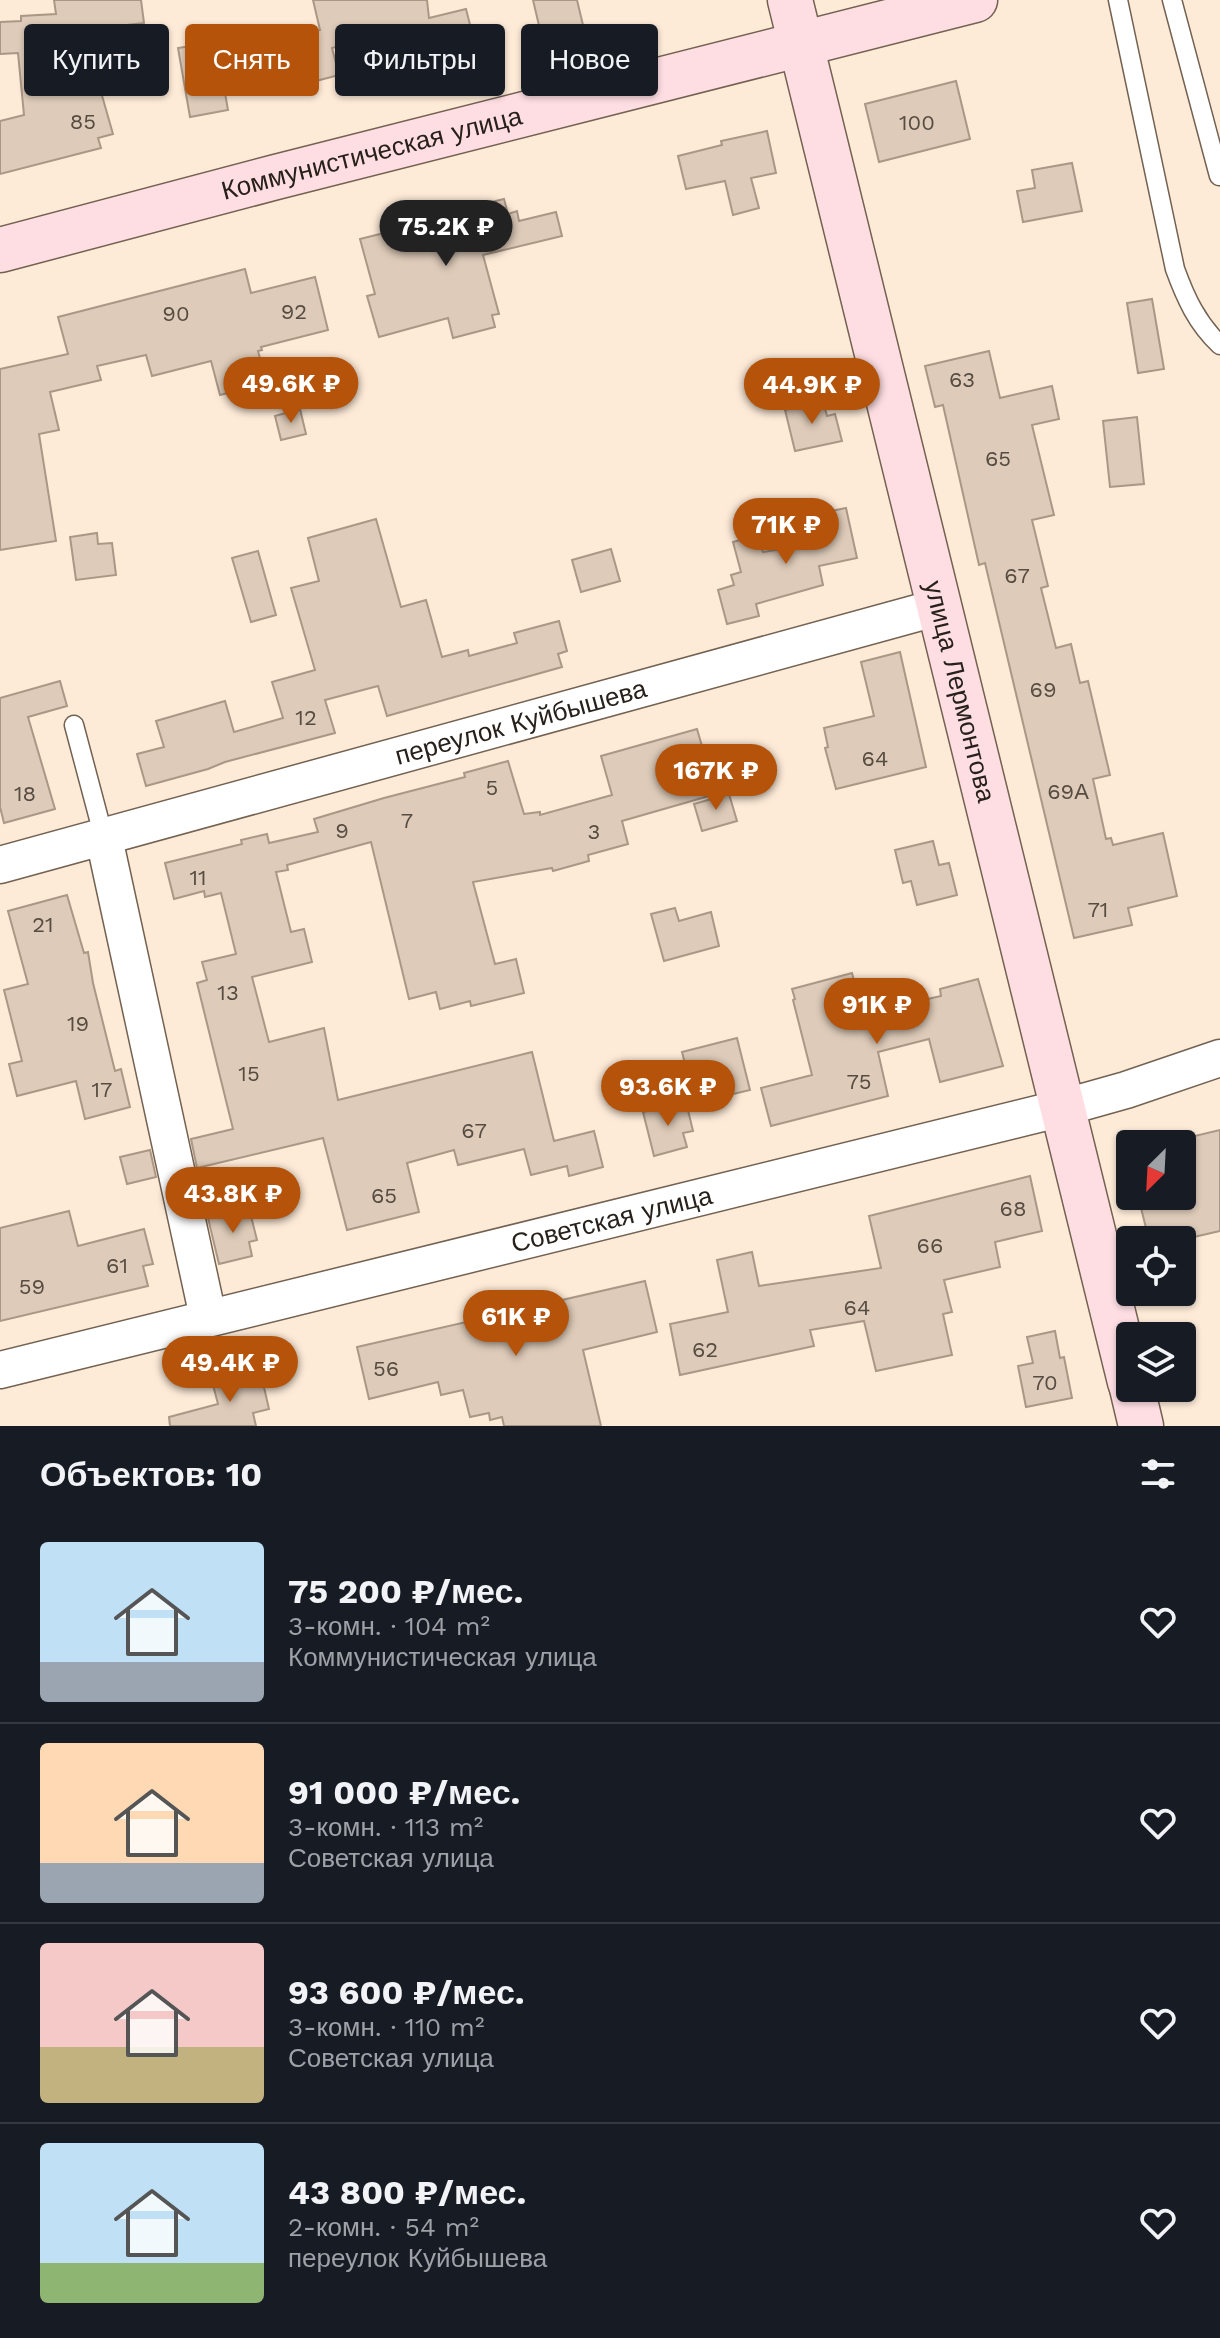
<!DOCTYPE html>
<html lang="ru">
<meta charset="utf-8">
<style>
body{margin:0;font-family:"Work Sans",sans-serif;background:#242831;color:#f1f3f6;height:100vh;display:flex;flex-direction:column;font-size:30px;white-space:nowrap}
*{box-sizing:border-box;margin:0}
p{font-size:26px;color:#9ea1a6}
.icon{flex:none;width:44px;height:44px;fill:none;stroke:currentColor;stroke-width:2;stroke-linecap:round;stroke-linejoin:round}
.map{position:relative;height:1426px;overflow:hidden}
.panel{display:flex;flex-direction:column;background:#171b24;flex:1}
.panel>*{flex:none}
.banner{position:absolute;left:24px;top:24px;width:800px;height:72px;display:flex;gap:16px}
.needle{width:52px;rotate:204deg}
.tools{position:absolute;left:1116px;top:1130px;display:grid;gap:16px}
.tools a{display:grid;place-items:center;width:80px;height:80px;border-radius:8px;background:#171b24;box-shadow:0 2px 6px #0004;font-size:40px}
.price{position:absolute;translate:-50% -68px;padding:0 18px;border-radius:28px;background:#b45309;color:#fff;font-size:26px;line-height:52px;filter:drop-shadow(0 2px 4px #0008)}
.price::after{content:'';position:absolute;left:50%;top:48px;width:24px;height:18px;margin-left:-12px;background:inherit;clip-path:polygon(0 0,100% 0,50% 100%)}
.price.current{background:#222;color:#fff}
ul{padding:0;list-style:none}
li{display:flex;align-items:center;gap:24px;height:200px;padding:0 40px}
li+li{border-top:2px solid #363941}
li span{display:grid;place-items:center;flex:none;width:224px;height:160px;border-radius:8px;color:#555}
li>.icon{margin-inline-start:auto}
span .icon{width:96px;height:96px;fill:#fffc;stroke-width:1}
li b{font-size:34px}
h2{display:flex;justify-content:space-between;align-items:center;height:96px;padding:0 40px;font-size:34px}
.chip{padding:0 28px;border-radius:8px;background:#171b24;box-shadow:0 2px 6px #0004;font-size:28px;line-height:72px}
.chip.current{background:#b45309;color:#fff}
.map>svg:first-child{display:block}
</style>
<div class="map">
<svg width="1220" height="1426" viewBox="0 0 1220 1426">
<rect width="100%" height="100%" fill="#fdead7"/>
<g fill="#decbb9" stroke="#aa9786" stroke-width="2">
<path d="M54,0H141L144,23L119,26L124,75L97,78L113,134L98,138L101,148L0,174V121L24,115L18,53L0,54V22L21,21V16L56,14Z"/>
<path d="M313,0H427L429,18L466,9L476,48L391,70L382,35L332,48L339,75L293,87L280,41L320,30Z"/>
<path d="M533,0H577L583,25L541,34Z"/>
<path d="M216,42L228,110L190,117L178,48Z"/>
<path d="M956,81L970,139L879,162L865,104Z"/>
<path d="M767,131L776,173L751,178L759,208L733,215L725,181L686,189L678,156L722,145L721,141Z"/>
<path d="M1072,163L1082,211L1023,222L1017,191L1035,188L1032,170Z"/>
<path d="M504,199L508,214L517,211L519,221L556,212L562,236L483,255L499,314L492,315L495,327L453,338L448,318L379,337L367,296L375,294L360,239L460,214L459,210Z"/>
<path d="M245,269L251,293L315,277L328,330L261,347L262,350L258,351L267,383L220,395L211,361L152,376L146,355L97,366L101,380L50,392L59,430L39,434L56,541L0,550V369L68,354L58,317Z"/>
<path d="M1152,299L1164,369L1138,373L1127,303Z"/>
<path d="M989,351L1000,398L1052,386L1059,419L1032,425L1054,515L1032,520L1048,586L1041,588L1056,648L1071,644L1080,683L1088,681L1110,775L1093,779L1106,839L1111,838L1113,845L1163,833L1177,896L1128,908L1132,925L1074,938L985,563L979,565L943,405L935,407L925,366Z"/>
<path d="M823,401L827,416L835,414L842,441L795,451L785,410Z"/>
<path d="M300,409L306,434L281,440L275,416Z"/>
<path d="M1137,417L1144,484L1110,487L1103,421Z"/>
<path d="M846,508L857,558L819,566L823,585L756,604L759,616L727,624L718,590L734,585L731,575L741,572L733,542L758,535L763,552L813,544L807,516Z"/>
<path d="M376,519L401,607L426,600L442,657L468,650L469,656L517,643L514,633L559,621L567,651L558,654L562,667L387,716L378,686L325,700L335,733L225,762L208,769L146,786L137,754L164,747L156,721L225,701L234,732L283,718L272,682L315,670L291,588L319,581L308,538Z"/>
<path d="M97,533L98,544L112,543L116,575L76,580L70,537Z"/>
<path d="M611,549L620,581L581,592L572,560Z"/>
<path d="M258,551L276,615L251,622L232,558Z"/>
<path d="M900,652L926,767L836,789L825,748L828,747L824,728L874,716L861,662Z"/>
<path d="M60,681L67,706L28,717L55,809L4,823L0,807V698Z"/>
<path d="M697,729L716,794L622,821L628,844L588,855L589,861L553,871L552,868L473,882L495,964L516,959L524,993L471,1006L470,1001L440,1009L436,992L409,999L371,842L287,865L288,870L276,872L291,932L304,929L312,962L252,977L269,1042L324,1028L338,1100L532,1052L554,1141L594,1131L603,1167L569,1176L567,1166L531,1175L524,1149L458,1165L454,1150L407,1163L419,1212L347,1230L323,1138L197,1168L191,1139L233,1129L197,983L207,980L202,962L236,954L221,893L205,897L204,891L174,899L165,863L242,844L241,840L267,834L269,843L318,832L314,819L384,798L465,777L464,773L508,761L524,814L540,812V815L612,795L601,756Z"/>
<path d="M729,794L737,821L702,831L694,804Z"/>
<path d="M933,841L939,865L949,863L957,895L917,905L911,881L903,883L895,850Z"/>
<path d="M67,895L84,953L88,952L93,983L115,1071L121,1069L130,1107L85,1119L76,1081L17,1096L9,1064L22,1061L4,990L28,984L8,911Z"/>
<path d="M675,908L679,921L711,912L719,946L664,961L651,914Z"/>
<path d="M852,973L866,1027L926,1011L923,1000L941,996L940,989L978,979L1003,1066L940,1082L929,1039L878,1052L888,1096L771,1126L761,1088L812,1075L793,1000L795,999L792,989Z"/>
<path d="M737,1038L750,1090L695,1103L682,1052Z"/>
<path d="M686,1102L693,1131L683,1133L687,1147L654,1156L643,1112Z"/>
<path d="M1220,1130V1231L1181,1240H1149L1138,1196H1182V1139Z"/>
<path d="M150,1150L156,1177L127,1184L120,1157Z"/>
<path d="M1030,1176L1042,1231L995,1242L1000,1267L944,1280L952,1312L943,1314L952,1355L876,1371L864,1321L810,1330L814,1346L680,1375L670,1324L728,1312L717,1260L752,1252L759,1286L881,1268L869,1216Z"/>
<path d="M249,1208L257,1240L249,1242L252,1256L219,1264L208,1218Z"/>
<path d="M69,1211L78,1246L144,1229L153,1264L143,1266L148,1286L0,1321V1228Z"/>
<path d="M645,1281L657,1332L583,1350L601,1426H504L502,1417L490,1420L489,1413L470,1417L463,1390L441,1395L438,1382L369,1399L357,1347Z"/>
<path d="M1055,1331L1060,1358L1064,1357L1072,1398L1026,1407L1018,1366L1033,1363L1027,1337Z"/>
<path d="M260,1370L269,1409L253,1413L256,1426H170L169,1417L218,1404L212,1381Z"/>
</g>
<g fill="none" stroke-linecap="round" stroke-linejoin="round">
<g stroke="#736252" stroke-width="21">
<g id="lane">
<path d="M1118,0L1175,269C1186,299 1197,323 1220,345"/>
<path d="M1172,0L1219,176"/>
<path d="M74,725L104,838"/>
</g>
</g>
<g stroke="#736252" stroke-width="39">
<g id="street">
<path d="M104,838L208,1317"/>
<path id="s1" d="M0,865L939,607"/>
<path id="s2" d="M0,1370L1062,1108L1126,1090L1220,1058"/>
</g>
</g>
<g stroke="#736252" stroke-width="47">
<g id="secondary">
<path id="s3" d="M790,0L1130,1382"/>
<path id="s4" d="M0,250L276,177L975,0"/>
<path d="M1132,1388L1141,1426"/>
</g>
</g>
<use href="#lane" stroke="#fff" stroke-width="18"/>
<use href="#street" stroke="#fff" stroke-width="36"/>
<use href="#secondary" stroke="#fedee3" stroke-width="44"/>
</g>
<g text-anchor="middle" stroke-width="8" stroke-linejoin="round" paint-order="stroke">
<g font-size="22" fill="#564c42">
<text x="83" y="129">85</text>
<text x="917" y="130">100</text>
<text x="294" y="319">92</text>
<text x="176" y="321">90</text>
<text x="962" y="387">63</text>
<text x="998" y="466">65</text>
<text x="1017" y="583">67</text>
<text x="1043" y="697">69</text>
<text x="306" y="725">12</text>
<text x="875" y="766">64</text>
<text x="492" y="795">5</text>
<text x="1068" y="799">69А</text>
<text x="25" y="801">18</text>
<text x="407" y="828">7</text>
<text x="342" y="838">9</text>
<text x="594" y="839">3</text>
<text x="198" y="885">11</text>
<text x="1098" y="917">71</text>
<text x="43" y="932">21</text>
<text x="228" y="1000">13</text>
<text x="78" y="1031">19</text>
<text x="249" y="1081">15</text>
<text x="859" y="1089">75</text>
<text x="102" y="1097">17</text>
<text x="474" y="1138">67</text>
<text x="384" y="1203">65</text>
<text x="1013" y="1216">68</text>
<text x="930" y="1253">66</text>
<text x="117" y="1273">61</text>
<text x="32" y="1294">59</text>
<text x="857" y="1315">64</text>
<text x="705" y="1357">62</text>
<text x="386" y="1376">56</text>
<text x="1045" y="1390">70</text>
</g>
<g font-size="26" fill="#28211b" stroke="#fdead7">
<text dy="9" stroke="none"><textPath href="#s4" startOffset="384">Коммунистическая улица</textPath></text>
<text dy="9" stroke="none"><textPath href="#s3" startOffset="712">улица Лермонтова</textPath></text>
<text dy="9" stroke="none"><textPath href="#s1" startOffset="540">переулок Куйбышева</textPath></text>
<text dy="9" stroke="none"><textPath href="#s2" startOffset="630">Советская улица</textPath></text>
</g>
</g>
</svg>
<div class="tools">
<a><svg class="needle" viewBox="-14 -14 28 28"><path d="M0-13l5 13h-10z" fill="#e53935"/><path d="M0 13l5-13h-10z" fill="#9ea1a6"/></svg></a>
<a><svg class="icon" aria-label="locate" viewBox="0 0 24 24"><circle cx="12" cy="12" r="6"/><path d="M12 2v4M12 18v4M2 12h4M18 12h4"/></svg></a>
<a><svg class="icon" aria-label="layers" viewBox="0 0 24 24"><path d="M12 4l9 5-9 5-9-5zM3 14l9 5 9-5"/></svg></a>
</div>
<b class="price current" style="left:446px;top:268px">75.2K ₽</b>
<b class="price" style="left:291px;top:425px">49.6K ₽</b>
<b class="price" style="left:812px;top:426px">44.9K ₽</b>
<b class="price" style="left:786px;top:566px">71K ₽</b>
<b class="price" style="left:716px;top:812px">167K ₽</b>
<b class="price" style="left:877px;top:1046px">91K ₽</b>
<b class="price" style="left:668px;top:1128px">93.6K ₽</b>
<b class="price" style="left:233px;top:1235px">43.8K ₽</b>
<b class="price" style="left:516px;top:1358px">61K ₽</b>
<b class="price" style="left:230px;top:1404px">49.4K ₽</b>
<div class="banner">
<a class="chip">Купить</a>
<a class="chip current">Снять</a>
<a class="chip">Фильтры</a>
<a class="chip">Новое</a>
</div>
</div>
<section class="panel">
<h2>Объектов: 10<svg class="icon" aria-label="filters" viewBox="0 0 24 24"><path d="M4 7h16M4 17h16"/><circle cx="9" cy="7" r="2"/><circle cx="15" cy="17" r="2"/></svg></h2>
<ul>
<li><span style="background:linear-gradient(#bfe0f5 75%,#9aa5b1 0)"><svg class="icon" aria-label="home" viewBox="0 0 24 24"><path d="M3 11l9-7 9 7M6 9v11h12V9"/></svg></span><div><b>75 200 ₽/мес.</b><p>3-комн. · 104 m²</p><p>Коммунистическая улица</p></div><svg class="icon" aria-label="heart" viewBox="0 0 24 24"><path d="M12 20l-8-8c-3-5 5-10 8-4 3-6 11-1 8 4z"/></svg></li>
<li><span style="background:linear-gradient(#ffd9b3 75%,#9aa5b1 0)"><svg class="icon" aria-label="home" viewBox="0 0 24 24"><path d="M3 11l9-7 9 7M6 9v11h12V9"/></svg></span><div><b>91 000 ₽/мес.</b><p>3-комн. · 113 m²</p><p>Советская улица</p></div><svg class="icon" aria-label="heart" viewBox="0 0 24 24"><path d="M12 20l-8-8c-3-5 5-10 8-4 3-6 11-1 8 4z"/></svg></li>
<li><span style="background:linear-gradient(#f6c9c9 65%,#c2b280 0)"><svg class="icon" aria-label="home" viewBox="0 0 24 24"><path d="M3 11l9-7 9 7M6 9v11h12V9"/></svg></span><div><b>93 600 ₽/мес.</b><p>3-комн. · 110 m²</p><p>Советская улица</p></div><svg class="icon" aria-label="heart" viewBox="0 0 24 24"><path d="M12 20l-8-8c-3-5 5-10 8-4 3-6 11-1 8 4z"/></svg></li>
<li><span style="background:linear-gradient(#bfe0f5 75%,#8fb573 0)"><svg class="icon" aria-label="home" viewBox="0 0 24 24"><path d="M3 11l9-7 9 7M6 9v11h12V9"/></svg></span><div><b>43 800 ₽/мес.</b><p>2-комн. · 54 m²</p><p>переулок Куйбышева</p></div><svg class="icon" aria-label="heart" viewBox="0 0 24 24"><path d="M12 20l-8-8c-3-5 5-10 8-4 3-6 11-1 8 4z"/></svg></li>
</ul>
</section>
